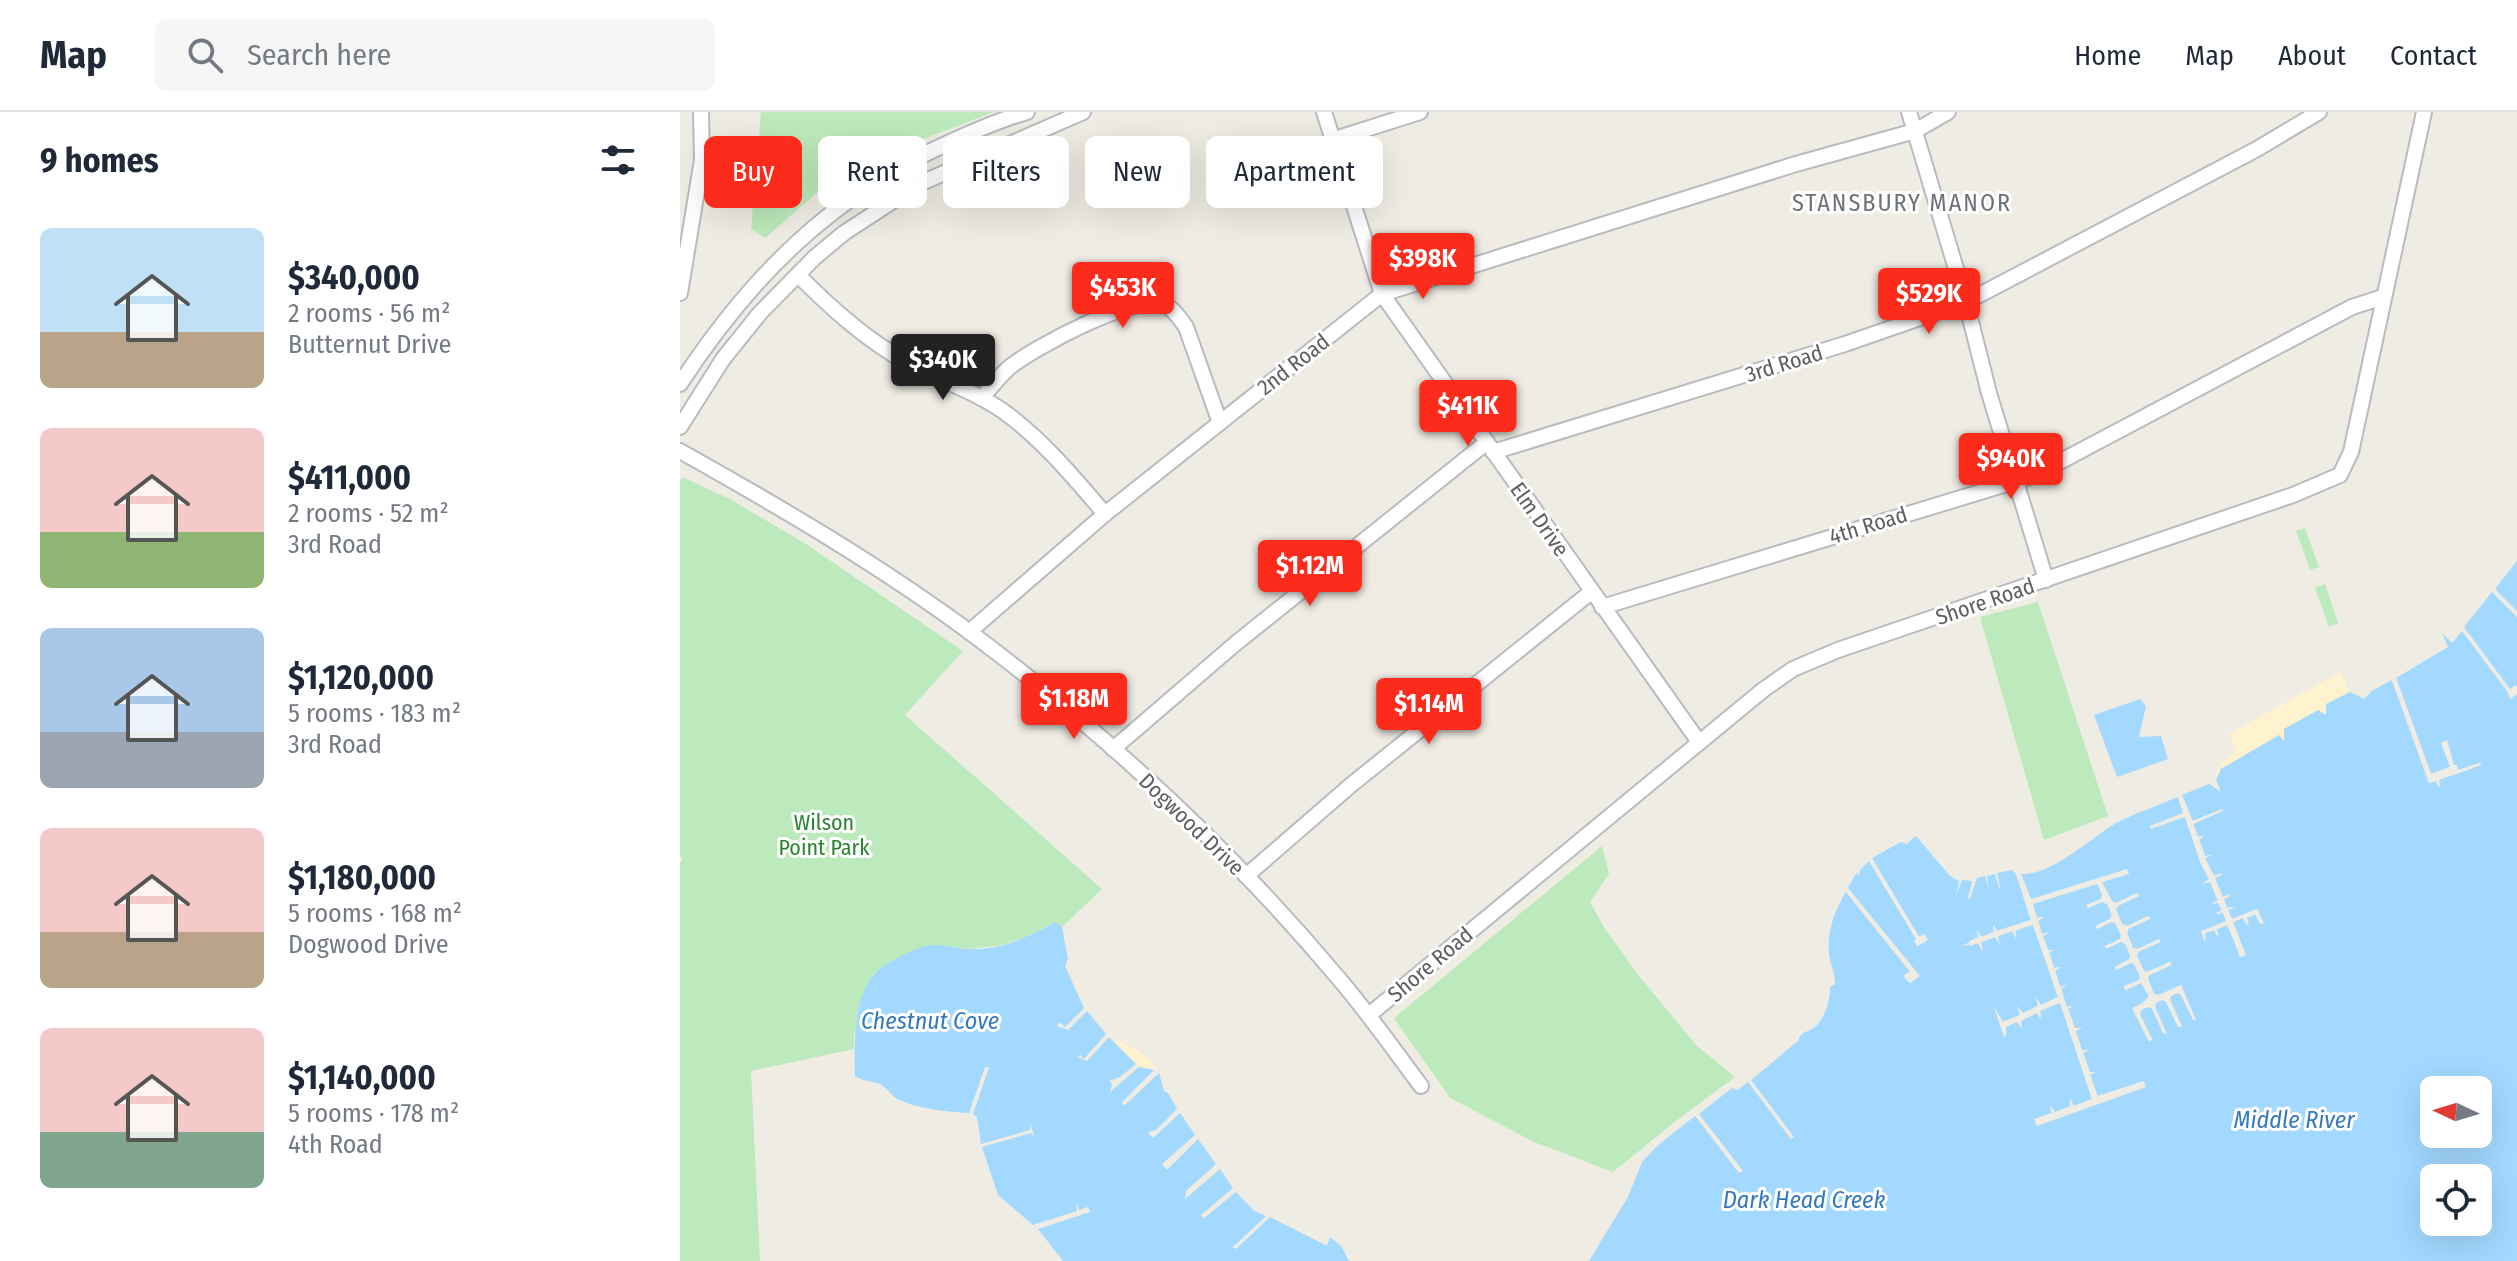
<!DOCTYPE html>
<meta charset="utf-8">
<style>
body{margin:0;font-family:"Fira Sans Condensed",sans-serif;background:#f6f6f7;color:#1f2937;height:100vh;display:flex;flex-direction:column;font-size:30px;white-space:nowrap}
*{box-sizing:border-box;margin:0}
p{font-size:26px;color:#747a83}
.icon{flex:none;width:44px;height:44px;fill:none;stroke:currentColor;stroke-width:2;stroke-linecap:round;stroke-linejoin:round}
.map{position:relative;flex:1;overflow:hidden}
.sheet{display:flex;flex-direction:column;background:#fff;width:680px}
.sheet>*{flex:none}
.guide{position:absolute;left:24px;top:24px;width:760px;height:72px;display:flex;gap:16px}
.needle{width:52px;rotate:274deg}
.fabs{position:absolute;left:1740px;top:964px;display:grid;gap:16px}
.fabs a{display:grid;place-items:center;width:72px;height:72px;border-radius:12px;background:#fff;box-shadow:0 8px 32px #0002;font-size:40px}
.price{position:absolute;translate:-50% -68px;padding:0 18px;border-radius:8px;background:#fc2b1c;color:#fff;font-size:26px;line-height:52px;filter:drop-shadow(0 2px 4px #0008)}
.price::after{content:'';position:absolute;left:50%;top:48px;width:24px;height:18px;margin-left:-12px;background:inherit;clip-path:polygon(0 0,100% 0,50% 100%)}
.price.current{background:#222;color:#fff}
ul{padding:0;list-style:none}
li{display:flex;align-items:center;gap:24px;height:200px;padding:0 40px}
li span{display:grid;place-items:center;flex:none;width:224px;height:160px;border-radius:12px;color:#555}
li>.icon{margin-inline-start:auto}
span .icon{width:96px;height:96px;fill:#fffc;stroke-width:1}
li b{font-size:34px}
h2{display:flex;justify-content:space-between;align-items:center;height:96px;padding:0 40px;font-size:34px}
.chip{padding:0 28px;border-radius:12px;background:#fff;box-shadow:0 8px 32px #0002;font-size:28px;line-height:72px}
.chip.current{background:#fc2b1c;color:#fff}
header{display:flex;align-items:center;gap:48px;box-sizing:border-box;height:112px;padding:0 40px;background:#fff;border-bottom:2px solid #e0e1e3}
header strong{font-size:38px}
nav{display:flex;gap:44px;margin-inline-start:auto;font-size:28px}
.search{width:560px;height:72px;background:#f6f6f7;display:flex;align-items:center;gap:20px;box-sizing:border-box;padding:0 28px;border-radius:12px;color:#747a83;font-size:30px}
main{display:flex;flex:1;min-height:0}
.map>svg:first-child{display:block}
</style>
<header>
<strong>Map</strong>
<div class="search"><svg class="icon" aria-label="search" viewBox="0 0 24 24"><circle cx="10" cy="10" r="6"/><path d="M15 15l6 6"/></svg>Search here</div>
<nav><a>Home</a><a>Map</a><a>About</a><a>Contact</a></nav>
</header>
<main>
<section class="sheet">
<h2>9 homes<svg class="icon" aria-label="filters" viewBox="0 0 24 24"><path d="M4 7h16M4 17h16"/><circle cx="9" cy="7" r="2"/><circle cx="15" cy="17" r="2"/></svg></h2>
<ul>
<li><span style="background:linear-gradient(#bfe0f5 65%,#b9a48a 0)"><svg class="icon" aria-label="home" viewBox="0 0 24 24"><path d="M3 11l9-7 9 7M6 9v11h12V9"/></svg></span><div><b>$340,000</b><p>2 rooms · 56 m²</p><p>Butternut Drive</p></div></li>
<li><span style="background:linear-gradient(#f6c9c9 65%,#8fb573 0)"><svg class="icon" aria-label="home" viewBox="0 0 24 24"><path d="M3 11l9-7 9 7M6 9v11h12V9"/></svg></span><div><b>$411,000</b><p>2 rooms · 52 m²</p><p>3rd Road</p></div></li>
<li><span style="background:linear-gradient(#a9c7e8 65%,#9aa5b1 0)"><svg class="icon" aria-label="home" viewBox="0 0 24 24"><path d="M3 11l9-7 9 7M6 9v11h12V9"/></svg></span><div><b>$1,120,000</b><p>5 rooms · 183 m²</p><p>3rd Road</p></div></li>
<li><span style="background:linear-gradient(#f6c9c9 65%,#b9a48a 0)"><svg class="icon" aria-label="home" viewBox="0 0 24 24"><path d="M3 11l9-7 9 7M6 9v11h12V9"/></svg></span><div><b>$1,180,000</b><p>5 rooms · 168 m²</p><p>Dogwood Drive</p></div></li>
<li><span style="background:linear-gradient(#f6c9c9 65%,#7fa58c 0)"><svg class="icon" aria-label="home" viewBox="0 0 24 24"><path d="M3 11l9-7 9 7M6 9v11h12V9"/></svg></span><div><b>$1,140,000</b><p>5 rooms · 178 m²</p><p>4th Road</p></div></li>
</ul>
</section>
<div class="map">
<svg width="1837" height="1149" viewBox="0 0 1837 1149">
<rect width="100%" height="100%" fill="#efece3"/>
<g fill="#bdeabc">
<path d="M81,0H314L233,31L147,72L85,126L71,117Z"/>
<path d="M2,365L48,386L126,432L283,539L225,603L422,777L382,815L374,810L349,824L322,833L289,837L249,833L209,850L194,861L183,884L174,923V937L71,959L80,1149H0V751L3,747L0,744V370Z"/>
<path d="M1625,416L1639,455L1630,458L1616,419Z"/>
<path d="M1645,472L1658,511L1649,515L1635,476Z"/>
<path d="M1358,490L1428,704L1364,728L1300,505Z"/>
<path d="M922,734L929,762L910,790L925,817L960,865L1016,933L1055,965L996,1009L933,1060L854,1030L770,986L714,906Z"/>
</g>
<g fill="#fef2cf">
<path d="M1660,560L1670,580L1646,592V604L1638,598L1604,617V629L1541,656L1536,668C1536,653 1545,648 1557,640L1549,622Z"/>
<path d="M431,925C450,936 463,936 476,957L459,955Z"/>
</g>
<g fill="#a3d8ff" fill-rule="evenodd">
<path d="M1837,449V499L1815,477Z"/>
<path d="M1812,480L1837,505V575L1835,573L1830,577L1784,515Z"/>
<path d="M1782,519L1827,579L1830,587L1837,582V1149H909L948,1085L962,1050L977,1034L1015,1004L1059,1061L1063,1059L1019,1002L1052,976L1058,978L1068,970L1111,1027L1114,1025L1071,968L1118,929C1122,919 1125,921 1132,917C1144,911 1151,886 1150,875L1155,872C1155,861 1150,852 1149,841C1147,817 1155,799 1166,780L1230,860L1224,864L1230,871L1239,864L1168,776L1176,761L1179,763L1180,758L1189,749L1236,827L1237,834L1248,828L1239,825L1192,746L1221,730L1227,732L1234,725H1237L1270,764L1279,769L1276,784L1282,768L1292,769L1288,786L1290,787L1297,766L1305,764L1309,778L1307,764L1315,762L1319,776L1320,775L1317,761L1332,758L1336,762L1351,808L1316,819L1313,814L1314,820L1301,825L1297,818L1299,825L1289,829L1290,834L1298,831L1303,839L1301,830L1315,825L1318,829V824L1333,819L1337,825L1335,819L1353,812L1378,885L1361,893L1356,886L1358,894L1342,902L1337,894L1340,903L1323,910L1314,895L1325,924V915L1338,909L1342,916L1340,909L1358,900L1362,906L1360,899L1380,890L1412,987L1394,994L1390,987L1391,994L1375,1000L1370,994L1372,1001L1355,1007L1356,1013L1464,969L1418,985L1410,962L1415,960L1410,961L1403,940L1408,937L1402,939L1395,918L1401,915L1395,917L1388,896L1393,894L1387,895L1381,876L1386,873L1380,875L1375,858L1382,855L1374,856L1369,840L1374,838L1368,839L1363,824L1369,821L1362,822L1358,808L1363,805L1357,806L1352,792L1417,771L1422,782L1421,787L1407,793L1408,796L1422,790L1427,791L1432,803L1430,807L1416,814L1417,817L1431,810L1436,811L1441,823L1440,827L1426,834L1441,830L1445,832L1451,844L1449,848L1435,855L1436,858L1451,851L1454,852L1460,864L1459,868L1444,874L1446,878L1461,871L1469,884L1455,899L1468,928L1472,927L1460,902L1461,897L1468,895L1472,896L1483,921L1486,922L1475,895L1476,891L1482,888L1487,890L1498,914L1502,915L1490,888L1491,884L1497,881L1501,883L1514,909L1501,873L1479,883L1474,882L1468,867L1469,863L1491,853L1490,850L1467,860L1464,859L1457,844L1458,840L1479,827L1458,837L1453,836L1447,821L1448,817L1470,807L1468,804L1447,814L1442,812L1436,798L1437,794L1458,784L1457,781L1436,791L1432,789L1422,770L1448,762L1351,788L1341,762C1373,764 1413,723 1440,709C1459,700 1479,693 1498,685L1521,752L1530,768L1522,771L1530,769L1538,789L1534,792L1538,790L1542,798L1536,801H1543L1547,809L1521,819L1526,829L1525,821L1534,818L1538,825L1537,817L1548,813L1560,845L1565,843L1553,810L1563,806L1567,814V806L1575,802L1583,810L1577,797L1552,807L1548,798L1555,795L1547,796L1544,787L1549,783L1543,786L1535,766L1540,762L1534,764L1525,746L1531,743L1525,744L1519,727L1524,724L1518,725L1513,712L1542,698L1512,709L1502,683L1529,672L1541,680L1536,668L1541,657L1599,623L1604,629V617L1638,598L1646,603V592L1670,580L1684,587L1693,578L1712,568L1749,671L1756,669L1758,674V668L1801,653L1800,651L1778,658L1774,653L1766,629L1770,655L1751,662L1716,566L1768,535L1762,521L1772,531ZM1754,978H1798V1022H1754ZM1754,1066H1798V1110H1754Z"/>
<path d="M1460,587L1466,594L1459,625L1481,624L1488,647L1437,665L1414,603Z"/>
<path d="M375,810L382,815L388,847L385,854L404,896L385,915L380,910L377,914L388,918L407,899L426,922L404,947L400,943L398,945L407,949L429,925L456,952L440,965L429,969L432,972L430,980L459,955L474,958L442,990L444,994L479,961L484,979L489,982L497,997L476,1018L468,1020L473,1026L500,1001L515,1023L482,1052L487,1058L518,1027L536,1052L506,1079L505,1087L540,1057L553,1076L521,1103L523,1107L556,1080L573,1098L586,1104L553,1135L547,1133L556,1137L590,1105L647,1134L650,1125L661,1134L669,1149H383L358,1117L410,1100L408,1095L399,1098L396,1090L397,1099L353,1113L318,1083L302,1035L351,1021L355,1026L350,1011V1018L301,1032L297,1005L293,1002L309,955H305L289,1001C267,1000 240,997 219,988C211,984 208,976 200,972C191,969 183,969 175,964C174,934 173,882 197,859C204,852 214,848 223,843C232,839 241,834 252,833C264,832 276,837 288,837C319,839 349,825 375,810Z"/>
</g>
<g fill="#efece3">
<path d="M1716,566L1751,662L1770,655L1761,631L1767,628L1774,653H1777L1778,658L1800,651L1801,653L1759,668L1760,674L1758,675L1756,669L1749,671L1712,568Z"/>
<path d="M1502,683L1513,709L1542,697L1543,699L1513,712L1518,725L1524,723L1519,728L1525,744L1531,743L1525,746L1526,751L1534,764L1541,761L1542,763L1535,766L1543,785L1550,782V784L1544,787L1547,796L1556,795L1548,798L1552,807L1577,797L1584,811L1580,812L1575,802L1567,806L1569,814L1563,806L1553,810L1566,843L1561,845L1547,813L1537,817L1539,826L1534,818L1525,821V830L1521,820L1546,809L1543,801L1535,802L1542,798L1538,791L1531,792L1538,788L1530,770L1522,772L1529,767L1521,752L1505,705L1471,717L1470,714L1503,701L1498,685Z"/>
<path d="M1192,746L1239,825L1244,822L1248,828L1237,834L1234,829L1236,827L1189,749Z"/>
<path d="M1447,757L1449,762L1422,770L1431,789L1436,791L1457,781L1459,784L1438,794L1436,797L1442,812L1447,814L1469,804L1470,807L1448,817L1447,821L1453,836L1458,837L1479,827L1481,830L1458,840L1457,844L1464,859L1467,860L1490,850L1492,853L1469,863L1468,867L1474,882L1479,883L1501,873L1516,908H1513L1501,883L1497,881L1491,884L1490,888L1502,915H1498L1486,890L1482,888L1476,891L1475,895L1487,922L1483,921L1472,896L1468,895L1461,898L1460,902L1472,927L1470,930L1468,928L1452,896L1468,889L1469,884L1461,871L1445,878L1444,875L1459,868L1460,864L1455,852L1451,851L1436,858L1435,855L1449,847L1450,844L1446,832L1441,830L1426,837L1425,834L1440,827L1441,823L1435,811L1431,810L1417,817L1415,814L1430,807L1432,803L1427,792L1422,790L1408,796L1406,793L1421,787L1422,782L1417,772L1353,792L1357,806L1364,805L1358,809L1362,822L1369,820L1363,824L1368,838H1375L1369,840L1374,856L1382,855L1375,858L1380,875L1387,873L1381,877L1387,895L1394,894L1388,897L1395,916H1402L1396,919L1402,938H1409L1403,941L1410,960H1416L1410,963L1417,984L1464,969L1466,975L1357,1014L1354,1007L1372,1001L1370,993L1375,1000L1390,995V986L1394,994L1412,987L1380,891L1360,899L1361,908L1357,901L1341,909L1342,917L1337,910L1326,915V924L1324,925L1314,895L1323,910L1340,903L1337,894L1343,901L1358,894L1356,885L1361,893L1378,885L1353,813L1335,818L1336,827L1332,819L1318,824L1320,833L1315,825L1301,830L1303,840L1298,831L1282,834L1299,825L1296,818L1302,825L1314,820L1313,812L1317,819L1351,808L1336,762H1341L1351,787Z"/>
<path d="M1168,776L1240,864L1230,871L1223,864L1230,859L1166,780Z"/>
</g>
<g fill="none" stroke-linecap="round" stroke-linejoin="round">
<g stroke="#b8bbc0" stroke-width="18">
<g id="street">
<path d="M644,0L702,182L1019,630"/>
<path d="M1229,0L1286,190L1309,281L1366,468"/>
<path d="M652,28L740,0"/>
<path d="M118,163C151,196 186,228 228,251C261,269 301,281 331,305C367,333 396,368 425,402"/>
<path d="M0,181L22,48L21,0"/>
<path d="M0,272C70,165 151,84 268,31C294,19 319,8 347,0"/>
<path d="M301,286C311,276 320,263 331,254C356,235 456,180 485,193C494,197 500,207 506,215L540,311"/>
<path d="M0,315L43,247L80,201L134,146L164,121L239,72L403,0"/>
<path d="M0,339C100,395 199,453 291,521C426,622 552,739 660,868C689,902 714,938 741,974"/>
<path d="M813,340L1165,232L1286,190L1577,37L1639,0"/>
<path d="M922,495L1353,364L1672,195L1703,185"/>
<path d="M289,520L425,402L702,182L1116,52L1235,19L1268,0"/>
<path d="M433,637L555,532L807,330"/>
<path d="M566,764L671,673L911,480"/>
<path d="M689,903L1083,578L1113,557L1158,538L1613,383L1660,363L1671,340L1744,0"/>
</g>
</g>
<use href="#street" stroke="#fff" stroke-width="14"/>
</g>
<g text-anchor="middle" stroke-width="6" stroke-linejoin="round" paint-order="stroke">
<g font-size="22" fill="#5b6065" stroke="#fff">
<text transform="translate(1104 251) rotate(-17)" y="8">3rd Road</text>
<text transform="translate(613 252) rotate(-38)" y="8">2nd Road</text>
<text transform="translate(860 407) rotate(55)" y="8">Elm Drive</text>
<text transform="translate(1188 413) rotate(-17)" y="8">4th Road</text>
<text transform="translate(1305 489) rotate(-19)" y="8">Shore Road</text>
<text transform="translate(512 712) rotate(44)" y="8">Dogwood Drive</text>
<text transform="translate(750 852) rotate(-40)" y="8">Shore Road</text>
</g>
<g font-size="22" fill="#2b842e" stroke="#fff">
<text x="144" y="718">Wilson<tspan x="144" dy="25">Point Park</tspan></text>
</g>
<g font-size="24" letter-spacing="2" fill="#6c7277" stroke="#fff">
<text x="1222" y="99">STANSBURY MANOR</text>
</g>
<g font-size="24" font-style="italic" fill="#3478bd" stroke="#fff">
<text x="250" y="917">Chestnut Cove</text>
<text x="1614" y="1016">Middle River</text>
<text x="1124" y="1096">Dark Head Creek</text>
</g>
</g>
</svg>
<div class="fabs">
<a><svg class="needle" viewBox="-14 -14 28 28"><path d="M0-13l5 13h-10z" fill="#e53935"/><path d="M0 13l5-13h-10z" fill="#747a83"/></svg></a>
<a><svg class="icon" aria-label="locate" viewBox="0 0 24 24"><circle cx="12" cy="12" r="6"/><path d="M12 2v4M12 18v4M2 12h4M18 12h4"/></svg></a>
</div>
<b class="price" style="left:743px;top:189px">$398K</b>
<b class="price" style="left:443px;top:218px">$453K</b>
<b class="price" style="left:1249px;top:224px">$529K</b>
<b class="price current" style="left:263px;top:290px">$340K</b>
<b class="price" style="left:788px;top:336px">$411K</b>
<b class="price" style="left:1331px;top:389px">$940K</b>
<b class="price" style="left:630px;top:496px">$1.12M</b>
<b class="price" style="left:394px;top:629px">$1.18M</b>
<b class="price" style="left:749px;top:634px">$1.14M</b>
<div class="guide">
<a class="chip current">Buy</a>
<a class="chip">Rent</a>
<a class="chip">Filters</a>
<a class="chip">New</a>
<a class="chip">Apartment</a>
</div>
</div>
</main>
